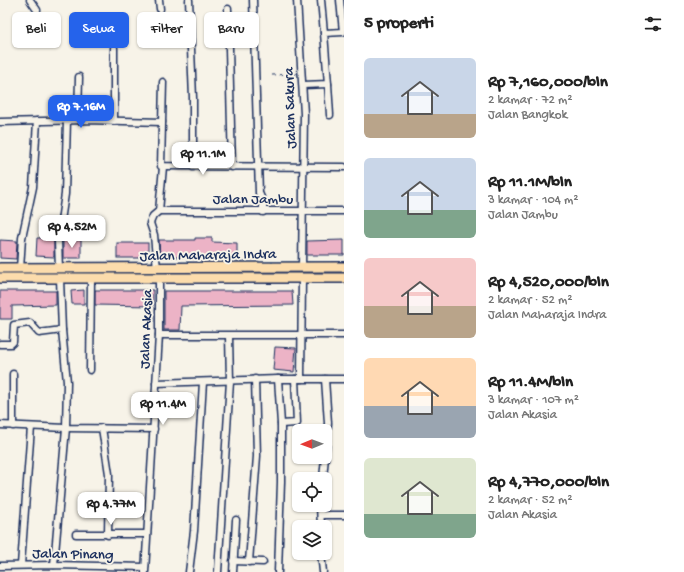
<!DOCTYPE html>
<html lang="id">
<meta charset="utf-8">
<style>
body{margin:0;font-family:"Gochi Hand",sans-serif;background:#f2f2f2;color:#222;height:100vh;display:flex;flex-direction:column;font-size:15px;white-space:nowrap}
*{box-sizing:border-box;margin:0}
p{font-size:13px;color:#767676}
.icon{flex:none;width:22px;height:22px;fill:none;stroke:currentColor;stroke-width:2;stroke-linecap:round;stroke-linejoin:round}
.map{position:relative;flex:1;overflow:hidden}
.side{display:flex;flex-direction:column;background:#fff;width:340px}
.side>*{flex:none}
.guide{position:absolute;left:12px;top:12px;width:272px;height:36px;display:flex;gap:8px}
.needle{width:26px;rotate:269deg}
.controls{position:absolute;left:292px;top:424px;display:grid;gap:8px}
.controls a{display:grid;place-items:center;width:40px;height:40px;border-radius:6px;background:#fff;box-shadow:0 1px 3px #0004;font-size:20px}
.price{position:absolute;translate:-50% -34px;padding:0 9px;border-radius:8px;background:#fff;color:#222;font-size:13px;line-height:26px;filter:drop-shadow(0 1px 2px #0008)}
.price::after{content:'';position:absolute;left:50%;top:24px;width:12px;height:9px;margin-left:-6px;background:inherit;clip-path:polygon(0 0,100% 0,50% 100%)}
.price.selected{background:#2563eb;color:#fff}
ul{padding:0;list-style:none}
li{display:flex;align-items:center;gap:12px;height:100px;padding:0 20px}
li span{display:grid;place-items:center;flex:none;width:112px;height:80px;border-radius:6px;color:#555}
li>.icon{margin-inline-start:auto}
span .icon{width:48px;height:48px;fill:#fffc;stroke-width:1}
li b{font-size:17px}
h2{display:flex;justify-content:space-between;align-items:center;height:48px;padding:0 20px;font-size:17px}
.chip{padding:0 14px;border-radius:6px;background:#fff;box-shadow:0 1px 3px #0004;font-size:14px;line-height:36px}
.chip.selected{background:#2563eb;color:#fff}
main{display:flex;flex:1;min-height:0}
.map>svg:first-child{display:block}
</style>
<main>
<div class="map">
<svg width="344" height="572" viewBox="0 0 344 572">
<rect width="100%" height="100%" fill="#f7f3e8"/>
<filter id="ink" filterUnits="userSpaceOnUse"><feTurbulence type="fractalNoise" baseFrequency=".025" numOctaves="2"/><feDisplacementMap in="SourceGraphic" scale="8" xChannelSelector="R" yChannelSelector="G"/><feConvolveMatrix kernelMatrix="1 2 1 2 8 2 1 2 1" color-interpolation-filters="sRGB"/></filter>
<g filter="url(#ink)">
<g fill="#ecb3c6" stroke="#1b2f5e">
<path d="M37,238H54V257L36,256Z"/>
<path d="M195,238H212V242L237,243V257H160L159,240H195Z"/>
<path d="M0,240L17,241L16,259L0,258Z"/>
<rect x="63" y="240" width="18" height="18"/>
<path d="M344,240V255H307V241Z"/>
<rect x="117" y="243" width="31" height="15"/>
<path d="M84,290V304H72L71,291Z"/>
<path d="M95,290H153V306L95,305Z"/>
<path d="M0,291H56V305L12,306V319H0Z"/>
<path d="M164,291H292L293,305L181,306L180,330H164Z"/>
<path d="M275,347L296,348L294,372L273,370Z"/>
</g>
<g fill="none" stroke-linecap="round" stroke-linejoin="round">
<g stroke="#1b2f5e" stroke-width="9">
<g id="minor">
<path d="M30,0L37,10"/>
<path d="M159,0L160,9"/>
<path d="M189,0L193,98V167"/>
<path d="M253,0L259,193L263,202V212"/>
<path d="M297,0L304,114L302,267"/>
<path d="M321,0L324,33"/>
<path d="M228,9L232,167"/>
<path d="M163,82L161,166L344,167"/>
<path d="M328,84L330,115"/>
<path d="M303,85L328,84L324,33L343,32L340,0"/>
<path d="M78,120L79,77"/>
<path d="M114,121V48"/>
<path d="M0,122L86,120L162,122"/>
<path d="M159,211L163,167"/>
<path d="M20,269L22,238L33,187L37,121"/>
<path d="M59,269L58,241L65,194L67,120"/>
<path d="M157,269L154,235L150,223L153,216L159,211H344"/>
<path d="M159,335H344"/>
<path d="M0,344H11L13,342L14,325L30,323L39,333L62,330"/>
<path d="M90,370L91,279"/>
<path d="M13,374V426"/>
<path d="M278,379L281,424V482L278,572"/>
<path d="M301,379L302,278"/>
<path d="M156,383L278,379H344"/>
<path d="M281,424L297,423L295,379"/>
<path d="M0,425L66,428L154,429"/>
<path d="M102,428L109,474L108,535"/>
<path d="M323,479L328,423L325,379"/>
<path d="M320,505L321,527"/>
<path d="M321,515H344"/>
<path d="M76,534H146"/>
<path d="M321,553L323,572"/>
<path d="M233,561L263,562"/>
<path d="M249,562L257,456L255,379"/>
<path d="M21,565L31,427"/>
<path d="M54,565L66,428L67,382L62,330L60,279"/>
<path d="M0,566L54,565L145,567"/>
<path d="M145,572L159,335V279"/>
<path d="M189,572L194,531L203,382"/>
<path d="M218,572L230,381L229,336"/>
<path d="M233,572L236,520"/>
</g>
</g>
<g stroke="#1b2f5e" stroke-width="12">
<g id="highway">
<path d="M0,268L344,267"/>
<path d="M0,278H344"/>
</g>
</g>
<path stroke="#1b2f5e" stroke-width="1" stroke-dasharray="4 3" stroke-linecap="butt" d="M272,75L296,74"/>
<use href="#minor" stroke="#f7f3e8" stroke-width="6"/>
<use href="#highway" stroke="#fcdcac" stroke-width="9"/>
</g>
</g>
<g text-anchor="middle" stroke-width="3.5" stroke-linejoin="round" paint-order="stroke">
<g font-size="15" fill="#1b2f5e" stroke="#f7f3e8">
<text transform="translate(289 108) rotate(-92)" y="5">Jalan Sakura</text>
<text x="253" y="203">Jalan Jambu</text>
<text transform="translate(208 254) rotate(-1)" y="5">Jalan Maharaja Indra</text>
<text transform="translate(145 329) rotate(-88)" y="5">Jalan Akasia</text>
<text transform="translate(73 553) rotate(1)" y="5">Jalan Pinang</text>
</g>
</g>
</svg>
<div class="controls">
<a><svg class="needle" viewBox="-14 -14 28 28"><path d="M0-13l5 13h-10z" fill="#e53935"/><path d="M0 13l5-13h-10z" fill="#767676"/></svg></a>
<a><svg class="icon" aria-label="locate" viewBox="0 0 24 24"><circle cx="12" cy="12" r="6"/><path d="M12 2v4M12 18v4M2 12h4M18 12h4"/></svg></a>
<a><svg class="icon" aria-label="layers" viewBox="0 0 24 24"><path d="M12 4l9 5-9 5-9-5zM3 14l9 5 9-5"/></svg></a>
</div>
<b class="price selected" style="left:81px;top:129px">Rp 7.16M</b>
<b class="price" style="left:203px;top:176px">Rp 11.1M</b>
<b class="price" style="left:72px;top:249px">Rp 4.52M</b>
<b class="price" style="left:163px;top:426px">Rp 11.4M</b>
<b class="price" style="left:111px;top:526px">Rp 4.77M</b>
<div class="guide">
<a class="chip">Beli</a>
<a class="chip selected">Sewa</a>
<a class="chip">Filter</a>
<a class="chip">Baru</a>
</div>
</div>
<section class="side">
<h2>5 properti<svg class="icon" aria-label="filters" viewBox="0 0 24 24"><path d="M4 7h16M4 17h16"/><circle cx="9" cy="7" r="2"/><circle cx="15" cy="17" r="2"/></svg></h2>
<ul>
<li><span style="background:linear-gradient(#c9d6e8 70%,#b9a48a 0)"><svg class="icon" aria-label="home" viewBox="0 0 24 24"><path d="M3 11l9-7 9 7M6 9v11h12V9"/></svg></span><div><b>Rp 7,160,000/bln</b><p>2 kamar · 72 m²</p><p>Jalan Bangkok</p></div></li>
<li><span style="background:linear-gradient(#c9d6e8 65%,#7fa58c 0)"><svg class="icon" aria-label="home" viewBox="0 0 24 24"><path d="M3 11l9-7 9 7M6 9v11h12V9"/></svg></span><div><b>Rp 11.1M/bln</b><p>3 kamar · 104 m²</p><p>Jalan Jambu</p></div></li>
<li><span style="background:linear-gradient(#f6c9c9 60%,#b9a48a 0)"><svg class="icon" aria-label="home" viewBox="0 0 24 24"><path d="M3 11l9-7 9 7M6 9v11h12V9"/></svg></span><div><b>Rp 4,520,000/bln</b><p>2 kamar · 52 m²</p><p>Jalan Maharaja Indra</p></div></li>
<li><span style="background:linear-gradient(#ffd9b3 60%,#9aa5b1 0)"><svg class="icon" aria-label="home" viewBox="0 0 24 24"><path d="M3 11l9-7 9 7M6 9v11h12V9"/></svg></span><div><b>Rp 11.4M/bln</b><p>3 kamar · 107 m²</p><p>Jalan Akasia</p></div></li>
<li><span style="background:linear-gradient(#dfe7d0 70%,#7fa58c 0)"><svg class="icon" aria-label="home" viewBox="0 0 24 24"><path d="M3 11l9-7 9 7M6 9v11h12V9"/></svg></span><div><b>Rp 4,770,000/bln</b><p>2 kamar · 52 m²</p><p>Jalan Akasia</p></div></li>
</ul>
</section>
</main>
